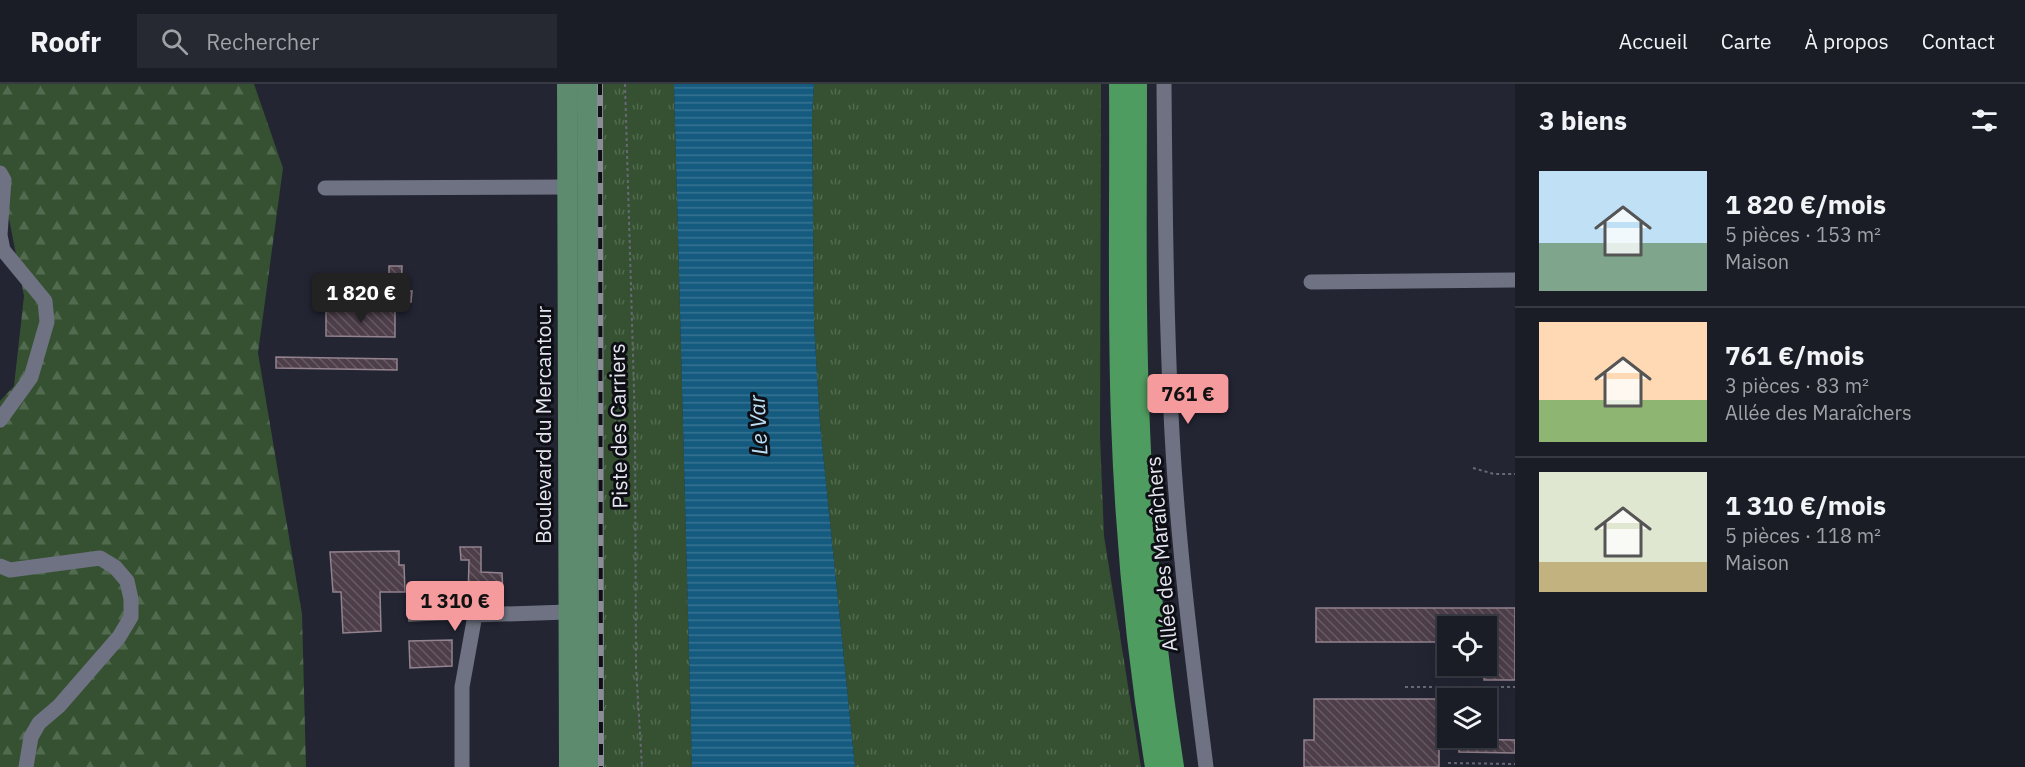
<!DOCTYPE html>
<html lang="fr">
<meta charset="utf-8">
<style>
body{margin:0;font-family:"IBM Plex Sans",sans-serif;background:#272932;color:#f1f3f6;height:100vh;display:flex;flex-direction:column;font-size:22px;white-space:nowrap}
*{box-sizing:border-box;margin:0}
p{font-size:20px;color:#9fa1a7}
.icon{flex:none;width:33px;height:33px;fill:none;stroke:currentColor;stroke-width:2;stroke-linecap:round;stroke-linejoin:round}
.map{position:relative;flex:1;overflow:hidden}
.side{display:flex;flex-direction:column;background:#1a1c26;width:510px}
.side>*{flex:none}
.tools{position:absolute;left:1437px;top:532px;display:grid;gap:12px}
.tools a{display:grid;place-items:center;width:60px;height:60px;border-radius:0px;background:#1a1c26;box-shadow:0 6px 24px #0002,0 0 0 2px #383a43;font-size:30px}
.price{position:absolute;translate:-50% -51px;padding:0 14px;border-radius:6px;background:#f59b9e;color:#111;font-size:20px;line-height:39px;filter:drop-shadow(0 2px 3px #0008)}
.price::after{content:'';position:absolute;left:50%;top:36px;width:18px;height:14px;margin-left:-9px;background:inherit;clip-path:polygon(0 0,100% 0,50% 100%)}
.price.current{background:#222;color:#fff}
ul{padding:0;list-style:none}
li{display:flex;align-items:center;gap:18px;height:150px;padding:0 24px}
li+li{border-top:2px solid #383a43}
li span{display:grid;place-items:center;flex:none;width:168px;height:120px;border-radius:0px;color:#555}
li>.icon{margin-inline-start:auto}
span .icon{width:72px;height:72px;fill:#fffc;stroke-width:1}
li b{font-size:26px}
h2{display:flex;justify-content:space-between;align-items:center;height:72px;padding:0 24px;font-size:26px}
header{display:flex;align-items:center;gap:36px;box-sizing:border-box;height:84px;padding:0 30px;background:#1a1c26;border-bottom:2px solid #383a43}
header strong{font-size:28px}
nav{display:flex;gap:33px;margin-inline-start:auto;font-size:21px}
.search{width:420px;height:54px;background:#272932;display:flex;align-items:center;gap:15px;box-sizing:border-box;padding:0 21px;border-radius:0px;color:#9fa1a7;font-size:22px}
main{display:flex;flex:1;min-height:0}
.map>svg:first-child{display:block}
</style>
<header>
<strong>Roofr</strong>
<div class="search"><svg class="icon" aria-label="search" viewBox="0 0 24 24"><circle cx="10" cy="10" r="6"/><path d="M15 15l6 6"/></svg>Rechercher</div>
<nav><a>Accueil</a><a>Carte</a><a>À propos</a><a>Contact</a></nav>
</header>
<main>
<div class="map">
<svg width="1515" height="683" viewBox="0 0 1515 683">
<defs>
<pattern id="grass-tufts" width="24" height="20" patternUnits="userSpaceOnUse" patternTransform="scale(1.5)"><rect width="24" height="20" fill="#355131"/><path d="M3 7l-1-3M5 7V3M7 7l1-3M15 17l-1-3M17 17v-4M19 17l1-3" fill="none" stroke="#526a4f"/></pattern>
<pattern id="forest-firs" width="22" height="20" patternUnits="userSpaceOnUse" patternTransform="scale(1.5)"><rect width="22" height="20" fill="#355131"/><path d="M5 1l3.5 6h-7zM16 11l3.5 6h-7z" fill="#526a4f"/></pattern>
<pattern id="water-rules" width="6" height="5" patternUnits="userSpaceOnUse" patternTransform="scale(1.5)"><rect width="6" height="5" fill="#155b80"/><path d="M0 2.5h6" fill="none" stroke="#377392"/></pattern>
<pattern id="building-back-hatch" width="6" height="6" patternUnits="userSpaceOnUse" patternTransform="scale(1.5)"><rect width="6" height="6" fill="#4d3e49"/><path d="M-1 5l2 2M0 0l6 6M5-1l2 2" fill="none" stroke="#665a64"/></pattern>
</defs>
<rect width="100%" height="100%" fill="#232533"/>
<g fill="url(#grass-tufts)">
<path d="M600,0H674L692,683H601Z"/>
<path d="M814,0H1101L1100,352L1104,452L1141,683H855L820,340L814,240L812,30Z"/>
</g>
<path fill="url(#forest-firs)" d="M0,0H254L283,84L258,269L302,530L306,683H0V317L14,302L24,212L0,88Z"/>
<path fill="url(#water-rules)" d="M674,0H814L812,30L814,240L820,340L855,683H692Z"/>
<g fill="url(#building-back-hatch)" stroke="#93838e" stroke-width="1.5">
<path d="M389,182H402L401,207H412L411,218L389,217Z"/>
<path d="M326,227H395V253L326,252Z"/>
<path d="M276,273L397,275V286L276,284Z"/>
<path d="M460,463H481V488L502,489L503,511L491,510V516L468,515L469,476H461Z"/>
<path d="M399,467V481H404L405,508H380L381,547L343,549L341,508H333L330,468Z"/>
<path d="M446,520V522H457V535L409,537L408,521Z"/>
<path d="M1316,524H1515V596H1484V584H1486V538H1448V558H1316Z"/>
<path d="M452,556V582L410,584L409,557Z"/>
<path d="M1314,615H1448V647H1439V683H1304V656H1314Z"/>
<path d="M1459,655L1515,656V669L1459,668Z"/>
</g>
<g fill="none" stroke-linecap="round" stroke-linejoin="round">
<g stroke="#686976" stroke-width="2" stroke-dasharray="3 3" stroke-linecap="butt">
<path d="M625,0L635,339L636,583L642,683"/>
<path d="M1473,384L1494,390H1515"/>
<path d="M1405,603H1515"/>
<path d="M1448,679L1515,680"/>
</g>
<g stroke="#6f7282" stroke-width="15">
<path d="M1164,0C1165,116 1166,233 1172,349C1178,461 1192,572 1206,683"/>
<path d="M0,89L4,96L0,151L3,166L45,217L47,238L31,293L0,336"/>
<path d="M325,104L568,103"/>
<path d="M1311,198L1515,196"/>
<path d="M0,482L10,486L100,474L115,483L127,497L131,515V533L119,553L59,622L39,639L31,653L26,683"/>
<path d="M462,683V603L475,531L568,528"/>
</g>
<g stroke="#5c8b6e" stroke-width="20">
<path d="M567,0L569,683"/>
<path d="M587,0L588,683"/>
</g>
<g stroke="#4f9c60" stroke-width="22">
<path d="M1120,0C1121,112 1118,224 1122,336C1126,452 1137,568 1156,683"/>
<path d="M1136,0C1136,122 1134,245 1140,367C1145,473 1157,578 1173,683"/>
</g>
<g stroke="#8a8c98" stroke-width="6">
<path id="rail" d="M600,0L601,683"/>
</g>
<use href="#rail" stroke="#0e0f15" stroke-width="4" stroke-dasharray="11" stroke-linecap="butt"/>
</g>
<g text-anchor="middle" stroke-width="6" stroke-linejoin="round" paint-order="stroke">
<g font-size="21" fill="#e5e6f0" stroke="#0e0f15">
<text transform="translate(544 341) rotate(-90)" y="7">Boulevard du Mercantour</text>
<text transform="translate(619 342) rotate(-91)" y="7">Piste des Carriers</text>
<text transform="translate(1162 470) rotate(-95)" y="7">Allée des Maraîchers</text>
</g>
<g font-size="22" font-style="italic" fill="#bcdef5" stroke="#0e0f15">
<text transform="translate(758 341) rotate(-93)" y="8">Le Var</text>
</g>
</g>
</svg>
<div class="tools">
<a><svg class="icon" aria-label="locate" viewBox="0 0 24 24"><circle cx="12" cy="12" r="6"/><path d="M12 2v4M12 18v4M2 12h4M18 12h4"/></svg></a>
<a><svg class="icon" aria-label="layers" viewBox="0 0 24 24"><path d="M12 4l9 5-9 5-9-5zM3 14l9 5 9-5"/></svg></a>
</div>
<b class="price current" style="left:361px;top:240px">1 820 €</b>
<b class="price" style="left:1188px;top:341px">761 €</b>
<b class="price" style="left:455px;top:548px">1 310 €</b>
</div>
<section class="side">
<h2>3 biens<svg class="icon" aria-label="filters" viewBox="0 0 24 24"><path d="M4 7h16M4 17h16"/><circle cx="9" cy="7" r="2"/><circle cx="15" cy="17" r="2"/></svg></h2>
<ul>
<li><span style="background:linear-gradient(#bfe0f5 60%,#7fa58c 0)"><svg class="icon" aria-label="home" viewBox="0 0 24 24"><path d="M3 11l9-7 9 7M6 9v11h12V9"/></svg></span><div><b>1 820 €/mois</b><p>5 pièces · 153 m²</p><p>Maison</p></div></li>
<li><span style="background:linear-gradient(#ffd9b3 65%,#8fb573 0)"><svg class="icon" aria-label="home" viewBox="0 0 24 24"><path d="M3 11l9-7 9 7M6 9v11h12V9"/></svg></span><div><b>761 €/mois</b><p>3 pièces · 83 m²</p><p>Allée des Maraîchers</p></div></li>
<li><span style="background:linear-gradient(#dfe7d0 75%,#c2b280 0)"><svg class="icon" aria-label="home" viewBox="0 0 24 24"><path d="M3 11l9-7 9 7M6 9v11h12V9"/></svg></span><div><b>1 310 €/mois</b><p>5 pièces · 118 m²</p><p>Maison</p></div></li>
</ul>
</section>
</main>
